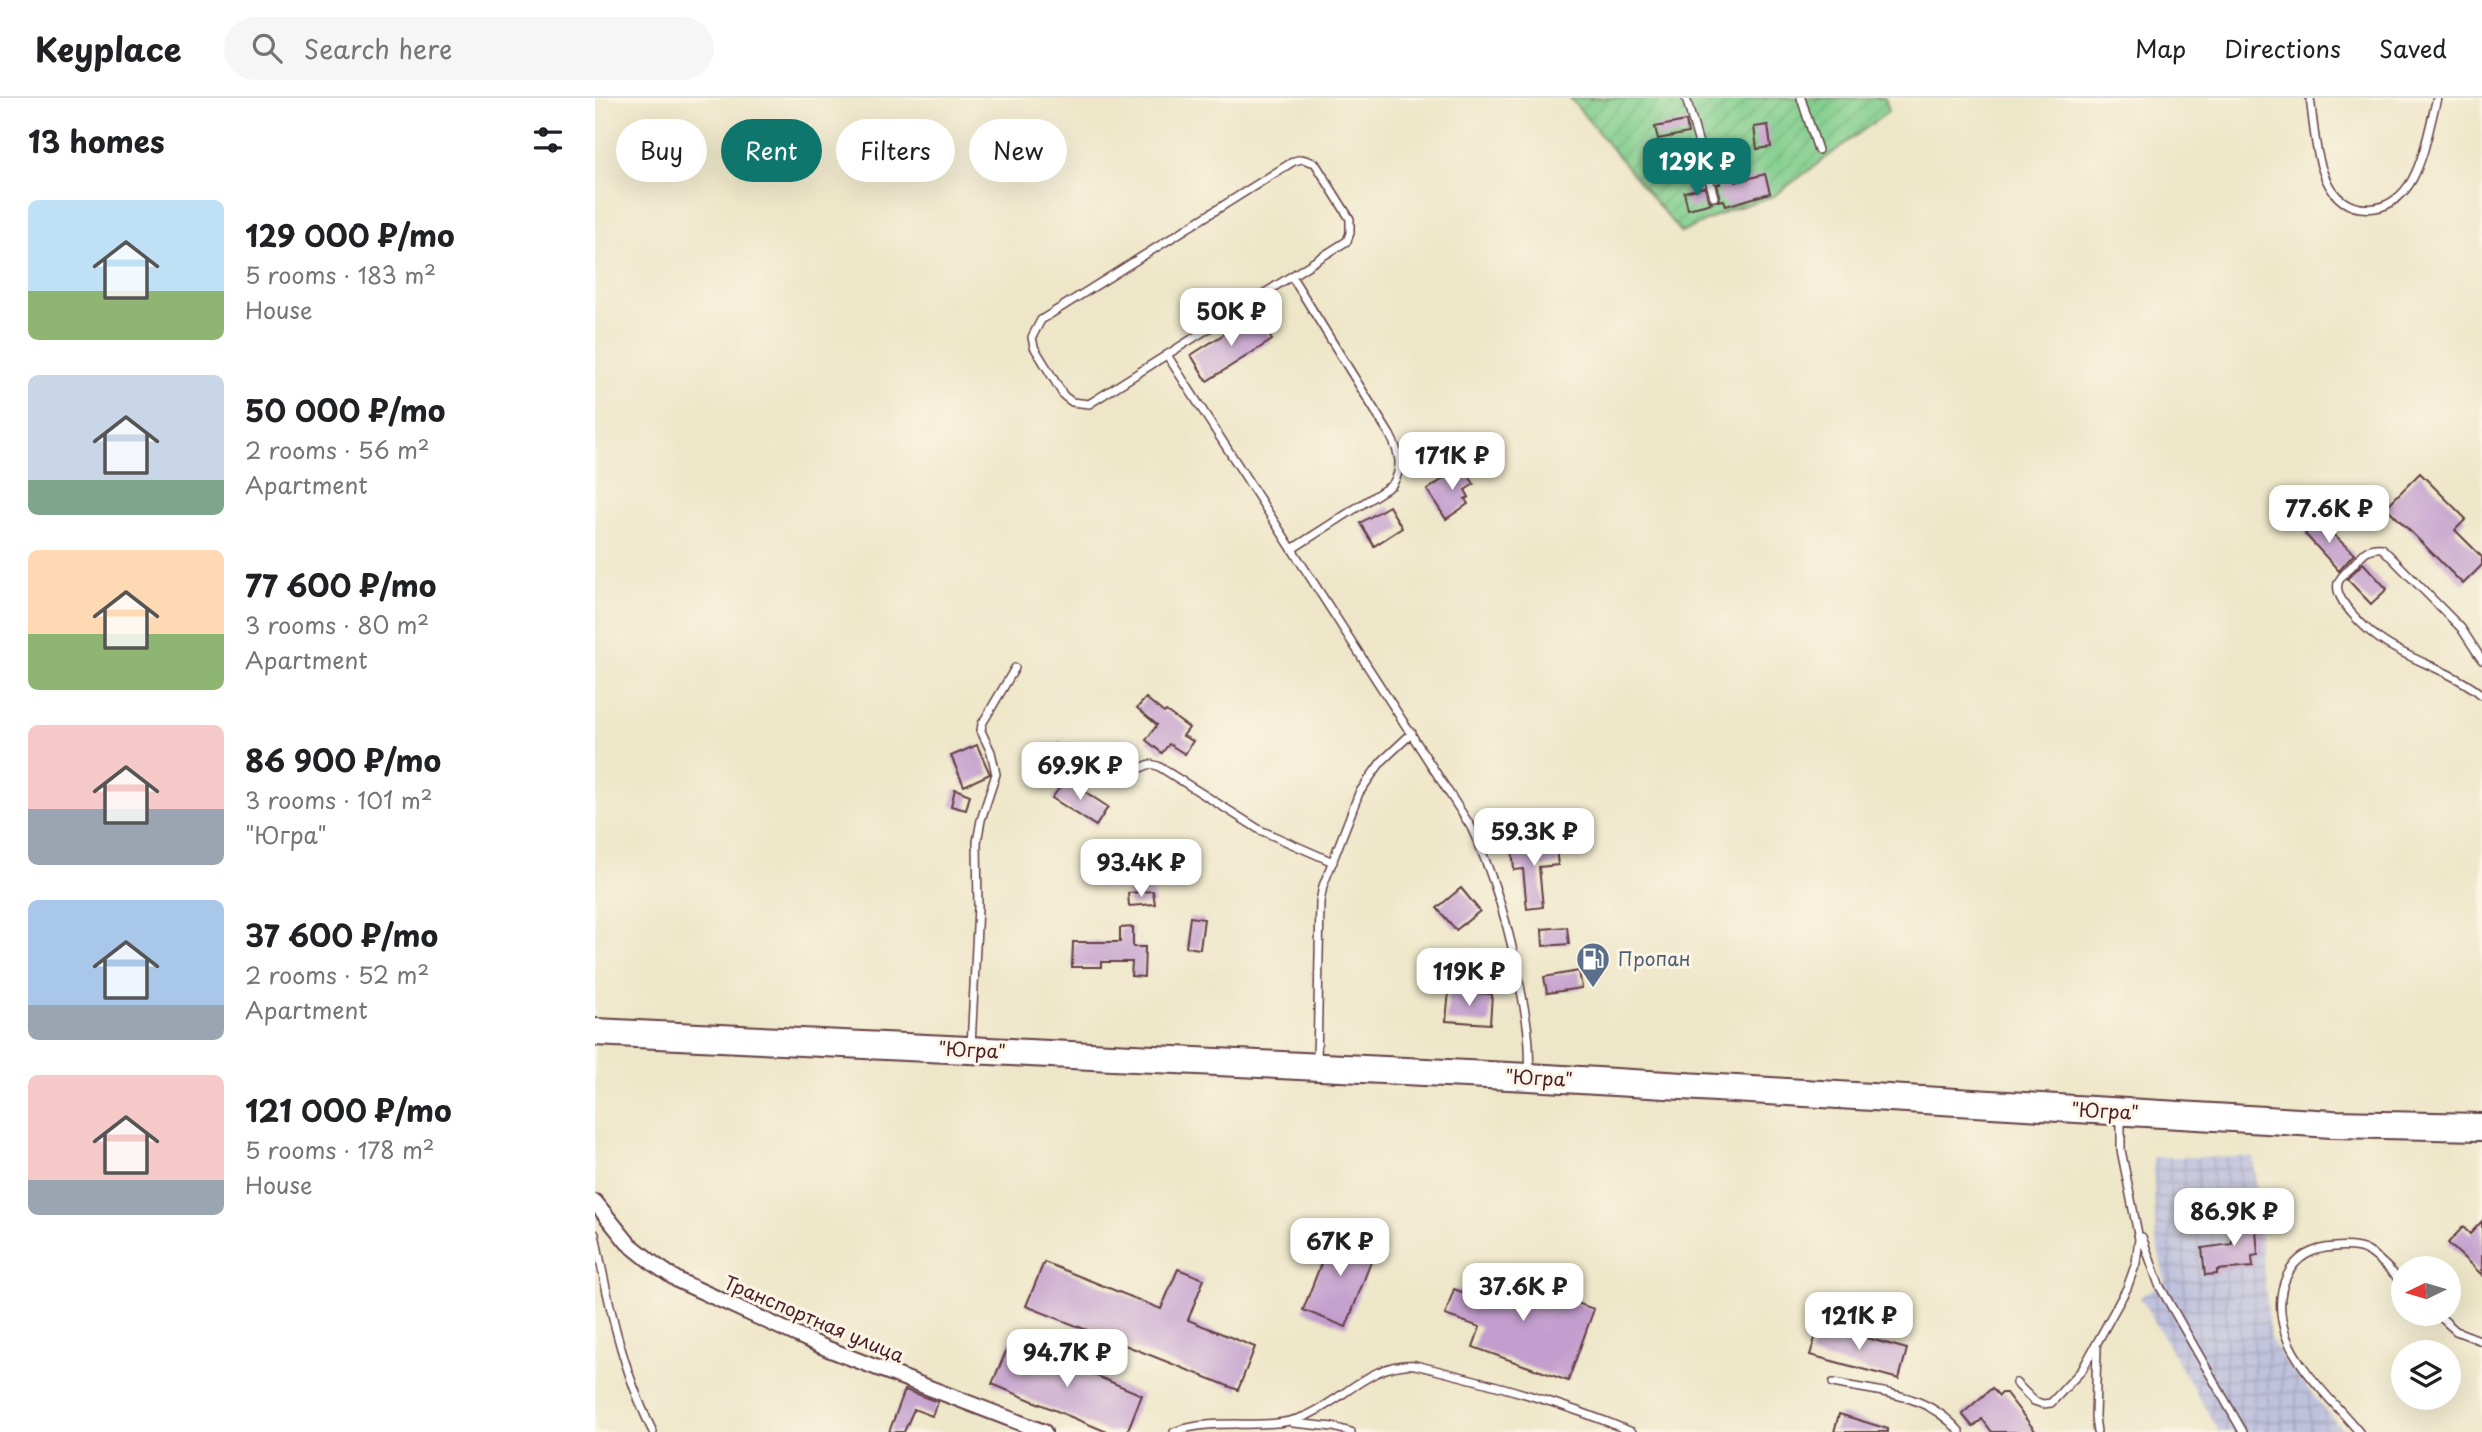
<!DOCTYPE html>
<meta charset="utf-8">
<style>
body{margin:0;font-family:"Playpen Sans",sans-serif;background:#f6f6f6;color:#202124;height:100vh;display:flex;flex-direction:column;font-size:26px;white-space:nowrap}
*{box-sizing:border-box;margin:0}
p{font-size:23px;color:#757577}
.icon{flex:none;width:38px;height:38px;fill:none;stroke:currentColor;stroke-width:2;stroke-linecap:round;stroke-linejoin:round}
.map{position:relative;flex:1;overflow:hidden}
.sheet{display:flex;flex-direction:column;background:#fff;width:595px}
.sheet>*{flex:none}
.top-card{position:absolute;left:21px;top:21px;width:665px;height:63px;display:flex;gap:14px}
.needle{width:46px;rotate:265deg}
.fabs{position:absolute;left:1796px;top:1158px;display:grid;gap:14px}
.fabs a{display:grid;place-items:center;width:70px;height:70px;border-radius:50%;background:#fff;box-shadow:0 7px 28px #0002;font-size:35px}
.price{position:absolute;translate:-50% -60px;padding:0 16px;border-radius:14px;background:#fff;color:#222;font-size:23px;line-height:46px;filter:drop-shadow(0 2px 4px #0008)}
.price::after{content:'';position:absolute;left:50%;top:42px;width:21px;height:16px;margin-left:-10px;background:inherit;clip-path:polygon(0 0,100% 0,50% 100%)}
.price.on{background:#0f766e;color:#fff}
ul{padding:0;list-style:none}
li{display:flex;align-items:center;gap:21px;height:175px;padding:0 28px}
li span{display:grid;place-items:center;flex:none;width:196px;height:140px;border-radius:10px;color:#555}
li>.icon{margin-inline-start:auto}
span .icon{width:84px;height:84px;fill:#fffc;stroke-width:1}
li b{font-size:30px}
h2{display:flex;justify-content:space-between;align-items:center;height:84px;padding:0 28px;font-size:30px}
.chip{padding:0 24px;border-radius:32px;background:#fff;box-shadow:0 7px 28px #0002;font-size:24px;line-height:63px}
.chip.on{background:#0f766e;color:#fff}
header{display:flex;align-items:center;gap:42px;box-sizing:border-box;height:98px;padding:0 35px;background:#fff;border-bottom:2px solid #e0e0e0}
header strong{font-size:33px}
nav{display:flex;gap:38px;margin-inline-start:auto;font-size:24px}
.search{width:490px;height:63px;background:#f6f6f6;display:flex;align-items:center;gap:18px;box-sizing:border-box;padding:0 24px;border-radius:38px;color:#757577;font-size:26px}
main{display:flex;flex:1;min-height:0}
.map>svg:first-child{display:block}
</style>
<header>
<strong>Keyplace</strong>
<div class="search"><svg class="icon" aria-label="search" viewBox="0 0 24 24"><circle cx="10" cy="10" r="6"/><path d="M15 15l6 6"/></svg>Search here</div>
<nav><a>Map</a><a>Directions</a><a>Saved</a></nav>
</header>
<main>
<section class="sheet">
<h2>13 homes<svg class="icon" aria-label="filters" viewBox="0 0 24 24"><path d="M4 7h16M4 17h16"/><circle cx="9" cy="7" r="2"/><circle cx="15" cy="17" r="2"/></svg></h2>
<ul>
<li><span style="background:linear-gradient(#bfe0f5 65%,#8fb573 0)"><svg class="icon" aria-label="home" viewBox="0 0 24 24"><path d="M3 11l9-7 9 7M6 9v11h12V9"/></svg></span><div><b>129 000 ₽/mo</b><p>5 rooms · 183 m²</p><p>House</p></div></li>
<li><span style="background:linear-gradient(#c9d6e8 75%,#7fa58c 0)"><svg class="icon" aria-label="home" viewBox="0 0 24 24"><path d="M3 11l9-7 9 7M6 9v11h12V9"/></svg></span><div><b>50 000 ₽/mo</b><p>2 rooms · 56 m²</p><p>Apartment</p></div></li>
<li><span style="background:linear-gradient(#ffd9b3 60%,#8fb573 0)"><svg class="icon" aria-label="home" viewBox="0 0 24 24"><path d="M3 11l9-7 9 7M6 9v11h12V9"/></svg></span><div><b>77 600 ₽/mo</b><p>3 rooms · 80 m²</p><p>Apartment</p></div></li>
<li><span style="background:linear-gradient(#f6c9c9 60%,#9aa5b1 0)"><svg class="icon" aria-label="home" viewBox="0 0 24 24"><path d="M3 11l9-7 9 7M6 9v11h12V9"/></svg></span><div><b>86 900 ₽/mo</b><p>3 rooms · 101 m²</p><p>&quot;Югра&quot;</p></div></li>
<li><span style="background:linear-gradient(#a9c7e8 75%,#9aa5b1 0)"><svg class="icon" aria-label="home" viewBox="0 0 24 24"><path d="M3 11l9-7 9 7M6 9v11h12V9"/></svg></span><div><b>37 600 ₽/mo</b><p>2 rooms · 52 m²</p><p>Apartment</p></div></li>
<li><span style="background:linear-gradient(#f6c9c9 75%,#9aa5b1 0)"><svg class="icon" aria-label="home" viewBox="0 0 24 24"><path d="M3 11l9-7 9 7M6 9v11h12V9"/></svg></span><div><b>121 000 ₽/mo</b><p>5 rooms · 178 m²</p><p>House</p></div></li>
</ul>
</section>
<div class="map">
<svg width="1887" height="1334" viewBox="0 0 1887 1334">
<defs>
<pattern id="industrial-grid" width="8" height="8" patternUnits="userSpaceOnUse" patternTransform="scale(1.75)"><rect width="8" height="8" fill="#c0c2dd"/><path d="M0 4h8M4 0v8" fill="none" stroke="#a6a6be"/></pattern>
<pattern id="garden-furrows" width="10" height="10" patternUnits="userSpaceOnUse" patternTransform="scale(1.75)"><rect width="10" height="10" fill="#81ce8d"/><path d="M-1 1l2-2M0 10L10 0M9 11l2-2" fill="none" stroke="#71b07a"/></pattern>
</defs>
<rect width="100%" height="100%" fill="#fcf5e5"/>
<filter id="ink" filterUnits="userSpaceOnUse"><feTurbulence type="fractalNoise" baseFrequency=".0143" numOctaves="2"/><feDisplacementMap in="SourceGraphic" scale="14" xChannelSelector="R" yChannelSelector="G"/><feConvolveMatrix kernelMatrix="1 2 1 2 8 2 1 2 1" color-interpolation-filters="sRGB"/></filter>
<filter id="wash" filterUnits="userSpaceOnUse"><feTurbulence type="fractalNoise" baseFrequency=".00686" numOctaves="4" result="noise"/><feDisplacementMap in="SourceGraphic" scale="28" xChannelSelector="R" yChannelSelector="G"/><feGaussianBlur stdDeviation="1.57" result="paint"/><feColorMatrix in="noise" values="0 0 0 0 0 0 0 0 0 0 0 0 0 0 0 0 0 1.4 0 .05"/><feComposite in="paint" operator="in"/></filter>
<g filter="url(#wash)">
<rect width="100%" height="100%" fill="#ede6c8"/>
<path fill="url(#industrial-grid)" d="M1558,1059H1658L1675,1239L1687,1260L1749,1334H1624L1545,1199L1570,1183L1561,1142Z"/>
<path fill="url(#garden-furrows)" stroke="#66765c" stroke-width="2" d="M975,0H1290L1294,13L1179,98L1134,112L1086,135Z"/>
<g id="blocks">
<g fill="#c29dcd">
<path d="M1091,23L1093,35L1063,41L1060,29Z"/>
<path d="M1173,27L1176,49L1162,51L1159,29Z"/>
<path d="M1137,70L1141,84L1170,76L1175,95L1131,108L1129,102L1123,103L1125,98L1122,86H1125L1122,74Z"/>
<path d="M1110,89L1113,101L1117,105L1093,111L1089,94Z"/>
<path d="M661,216L677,242L612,283L596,257Z"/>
<path d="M867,368L879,386L870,392L874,399L870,401L873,406L851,421L832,392Z"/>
<path d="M1825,375L1871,421L1860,432L1887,459V467L1868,486L1791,409Z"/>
<path d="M794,408L807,430L779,448L765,425Z"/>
<path d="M1723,422L1759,456L1744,473L1710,436Z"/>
<path d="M1768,465L1792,491L1776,506L1752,481Z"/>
<path d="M551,600L569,615L571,613L594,630L588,638L598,643L590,656L574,646L567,655L551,642L562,627L542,610Z"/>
<path d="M459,646L472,653L465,668L451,661Z"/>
<path d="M382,647L395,676L369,688L356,658Z"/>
<path d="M471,681L513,709L501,728L457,700Z"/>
<path d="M360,691L375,697L371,712L356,708Z"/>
<path d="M960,743L963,767L944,769L948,809L932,811L928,771L919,772L917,749Z"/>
<path d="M866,790L885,813L861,832L842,810Z"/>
<path d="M558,793L560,806L534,808L533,795Z"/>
<path d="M595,819L609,821L605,851L591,849Z"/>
<path d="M538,829V849H550L549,879L536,878L537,864H506V869H477L478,844H525V830Z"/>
<path d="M972,829L974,846L948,848L947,831Z"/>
<path d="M984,873L987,890L952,895L949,879Z"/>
<path d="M854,893L897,896L895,926L851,923Z"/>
<path d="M1653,1116V1120L1660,1119L1663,1157L1657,1158L1658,1169L1622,1172V1176L1610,1177L1607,1150L1637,1146L1635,1122L1641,1121V1117Z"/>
<path d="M1887,1123V1177L1853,1145L1868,1129L1875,1136Z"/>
<path d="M739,1132L782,1148L751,1229L708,1212Z"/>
<path d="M449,1164L566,1211L583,1171L609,1181L593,1222L660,1249L643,1292L431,1208Z"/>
<path d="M882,1169L999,1211L973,1283L878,1249L885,1229L850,1217L859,1191L872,1196Z"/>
<path d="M1224,1227L1312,1251L1304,1281L1215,1257Z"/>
<path d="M416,1242L547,1297L532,1334H512L397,1286Z"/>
<path d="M1397,1290L1404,1298L1407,1295H1411L1441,1334H1397L1387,1321L1378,1329L1367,1316Z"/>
<path d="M310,1292L343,1304L337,1318L319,1311L309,1334H294Z"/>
<path d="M1244,1316L1293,1331V1334H1239Z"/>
</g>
</g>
</g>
<g filter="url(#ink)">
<use href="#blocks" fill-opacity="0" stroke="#623d43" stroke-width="2"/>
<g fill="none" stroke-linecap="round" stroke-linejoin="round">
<g stroke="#623d43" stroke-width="10">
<g id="lane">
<path d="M1091,0L1119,99"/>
<path d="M1206,0L1223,52"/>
<path d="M1715,0C1721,40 1721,118 1780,110C1796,108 1809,96 1817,82C1830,58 1835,26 1842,0"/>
<path d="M707,61L720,65L755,121V135L752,143L494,306L477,304L469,298L439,249L437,239L446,222L699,63Z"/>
<path d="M697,179L795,337C804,354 809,370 797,387L697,451"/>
<path d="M572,257L876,729C900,780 915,832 925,888C931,917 936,944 934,974"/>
<path d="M1887,562L1866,530L1787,450C1772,448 1766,458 1757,468C1752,473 1745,479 1743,485C1738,503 1777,537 1792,546C1823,565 1858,574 1887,597"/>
<path d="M539,673L555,666L563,668L665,732L738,764"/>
<path d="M376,948L383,809L382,744L386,722L401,676L396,654L386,633L387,626L420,570"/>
<path d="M722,965L725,804L728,788L764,695L786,664L817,635"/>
<path d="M0,1136C13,1203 27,1272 58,1334"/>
<path d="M1547,1139L1564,1187L1648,1334"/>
<path d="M1842,1216L1861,1233L1887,1243"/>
<path d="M1238,1285C1286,1295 1331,1294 1365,1334"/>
<path d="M1421,1285L1439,1303L1448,1306L1456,1305L1487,1272L1532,1190L1541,1165L1544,1141L1526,1052V1018"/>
<path d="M698,1325L738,1329L756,1334"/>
<path d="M579,1334C621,1318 670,1334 708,1319C747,1304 775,1264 820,1267C894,1285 967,1304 1037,1334"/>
<path d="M1502,1334L1500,1319L1502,1250"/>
<path d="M1764,1334C1741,1306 1701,1270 1690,1235C1678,1194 1691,1151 1740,1149C1748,1148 1764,1148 1772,1153C1785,1160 1797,1175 1808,1185"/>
</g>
</g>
<g stroke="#623d43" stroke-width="18">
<path id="street" d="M0,1104L33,1145L59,1166L84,1183L233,1251L449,1334"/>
</g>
<g stroke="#623d43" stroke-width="30">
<path id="highway" d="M0,934L934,979L1738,1026L1887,1029"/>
</g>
<use href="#lane" stroke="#fff" stroke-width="7"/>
<use href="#street" stroke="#fff" stroke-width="14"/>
<use href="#highway" stroke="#fff" stroke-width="26"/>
</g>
</g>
<defs>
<g id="fuel-pin" transform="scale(1.75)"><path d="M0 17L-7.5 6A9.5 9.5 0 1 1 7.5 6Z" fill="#5c6f8a" stroke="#fcf5e5"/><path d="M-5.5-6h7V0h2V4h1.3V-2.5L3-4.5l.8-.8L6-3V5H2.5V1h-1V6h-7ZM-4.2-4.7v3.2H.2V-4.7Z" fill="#fff"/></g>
</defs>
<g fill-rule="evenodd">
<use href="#fuel-pin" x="998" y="861"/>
</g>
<g text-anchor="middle" stroke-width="6" stroke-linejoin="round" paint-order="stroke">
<g font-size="19" fill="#4e5e75" stroke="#fcf5e5" text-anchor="start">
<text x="1023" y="868">Пропан</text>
</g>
<g font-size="19" fill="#4a1f2b" stroke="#fcf5e5">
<text transform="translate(377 952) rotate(3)" y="7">"Югра"</text>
<text transform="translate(944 980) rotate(3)" y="7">"Югра"</text>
<text transform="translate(1510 1013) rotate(3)" y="7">"Югра"</text>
<text transform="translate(219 1221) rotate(23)" y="7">Транспортная улица</text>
</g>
</g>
</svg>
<div class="fabs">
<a><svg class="needle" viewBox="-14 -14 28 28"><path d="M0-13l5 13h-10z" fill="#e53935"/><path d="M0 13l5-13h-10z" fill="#757577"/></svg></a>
<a><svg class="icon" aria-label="layers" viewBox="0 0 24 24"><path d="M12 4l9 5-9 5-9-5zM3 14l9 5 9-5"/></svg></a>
</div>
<b class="price on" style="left:1102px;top:100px">129K ₽</b>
<b class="price" style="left:636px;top:250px">50K ₽</b>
<b class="price" style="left:857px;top:394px">171K ₽</b>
<b class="price" style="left:1734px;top:447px">77.6K ₽</b>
<b class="price" style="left:485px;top:704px">69.9K ₽</b>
<b class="price" style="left:939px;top:770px">59.3K ₽</b>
<b class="price" style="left:546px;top:801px">93.4K ₽</b>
<b class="price" style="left:874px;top:910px">119K ₽</b>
<b class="price" style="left:1639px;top:1150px">86.9K ₽</b>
<b class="price" style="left:745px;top:1180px">67K ₽</b>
<b class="price" style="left:928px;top:1225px">37.6K ₽</b>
<b class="price" style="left:1264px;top:1254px">121K ₽</b>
<b class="price" style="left:472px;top:1291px">94.7K ₽</b>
<div class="top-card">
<a class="chip">Buy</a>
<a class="chip on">Rent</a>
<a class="chip">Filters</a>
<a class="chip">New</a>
</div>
</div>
</main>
